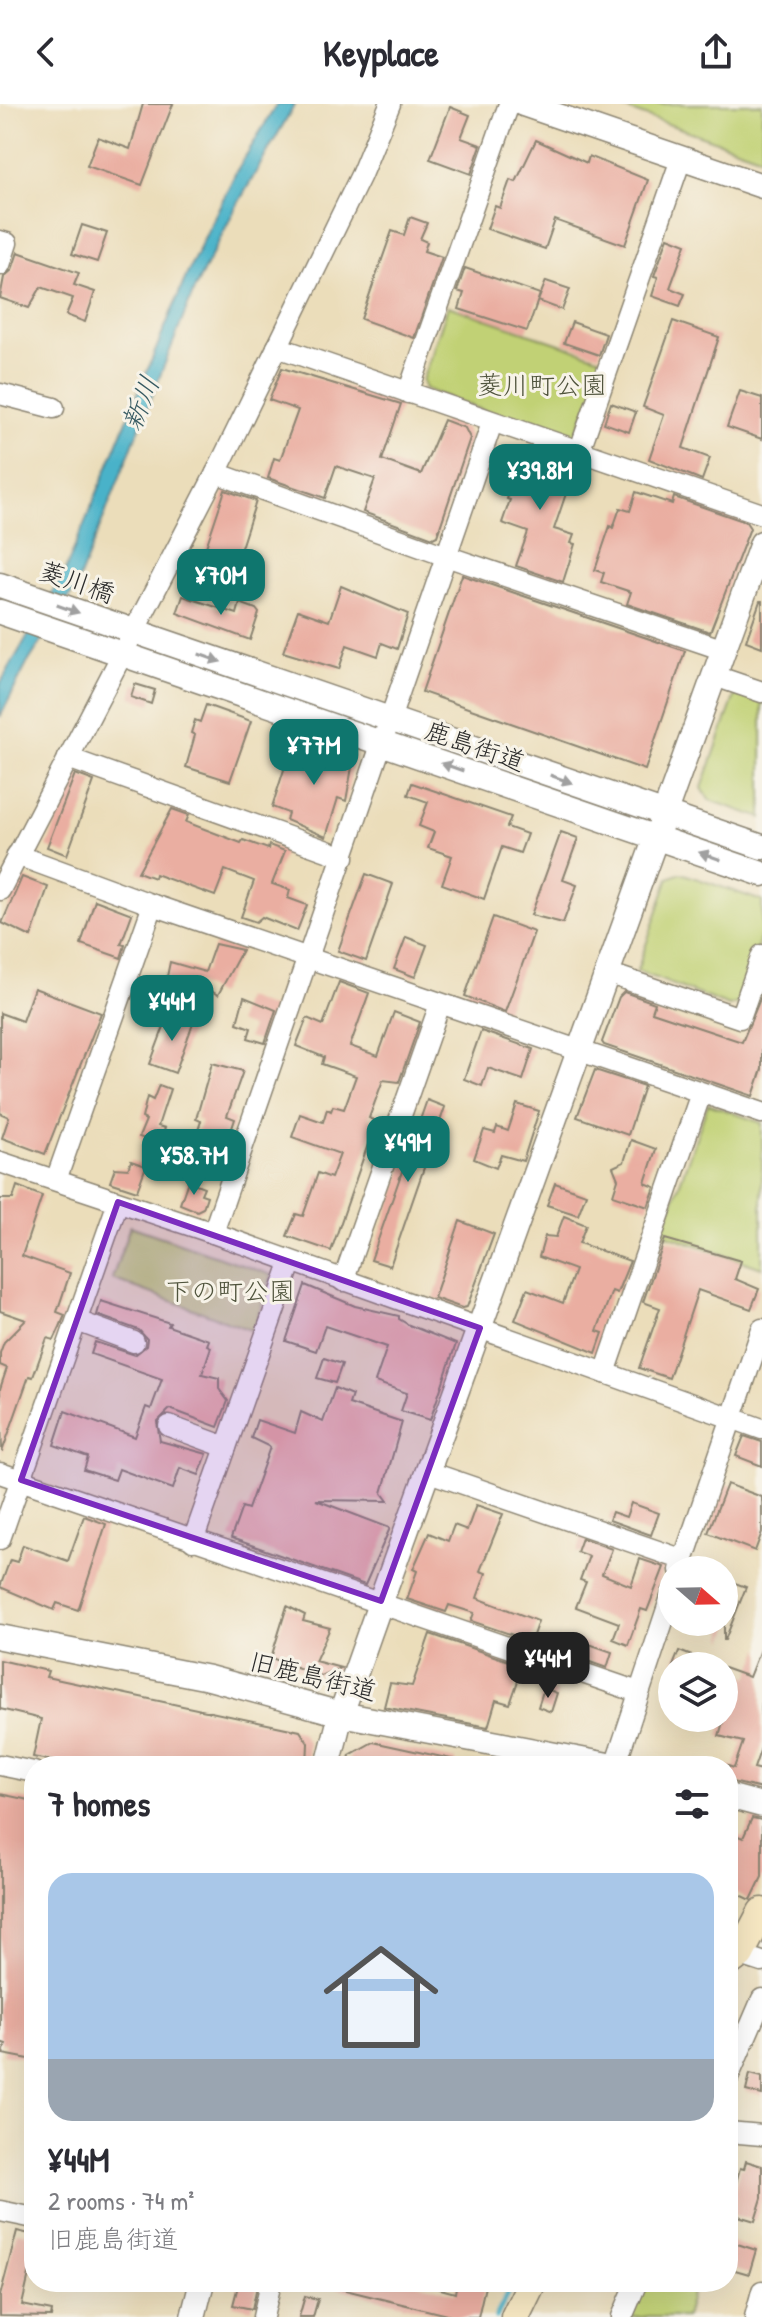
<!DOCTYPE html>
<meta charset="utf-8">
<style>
body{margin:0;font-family:"Patrick Hand","Klee One",sans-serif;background:#f7f7f7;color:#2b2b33;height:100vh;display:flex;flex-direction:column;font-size:30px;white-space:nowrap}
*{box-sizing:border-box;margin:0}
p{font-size:26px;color:#7c7c81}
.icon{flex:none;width:44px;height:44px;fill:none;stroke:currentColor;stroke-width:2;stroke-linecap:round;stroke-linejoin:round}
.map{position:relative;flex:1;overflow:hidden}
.drawer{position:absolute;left:24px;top:1652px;width:714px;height:536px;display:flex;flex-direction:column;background:#fff;border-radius:32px;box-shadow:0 8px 32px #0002}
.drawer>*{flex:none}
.needle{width:52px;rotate:110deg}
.tools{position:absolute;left:658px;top:1452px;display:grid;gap:16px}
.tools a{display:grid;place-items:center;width:80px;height:80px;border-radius:50%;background:#fff;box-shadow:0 8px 32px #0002;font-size:40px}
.price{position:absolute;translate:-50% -68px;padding:0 18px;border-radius:16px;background:#0f766e;color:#fff;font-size:26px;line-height:52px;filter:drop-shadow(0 2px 4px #0008)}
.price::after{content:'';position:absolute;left:50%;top:48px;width:24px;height:18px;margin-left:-12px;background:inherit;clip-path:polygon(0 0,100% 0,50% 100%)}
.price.on{background:#222;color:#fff}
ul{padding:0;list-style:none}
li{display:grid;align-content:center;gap:16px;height:424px;padding:0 24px}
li+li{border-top:2px solid #e1e1e2}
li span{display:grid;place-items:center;height:248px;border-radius:24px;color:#555}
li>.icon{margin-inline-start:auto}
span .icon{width:144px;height:144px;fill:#fffc;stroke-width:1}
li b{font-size:34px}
h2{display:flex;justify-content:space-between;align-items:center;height:96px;padding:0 24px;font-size:34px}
header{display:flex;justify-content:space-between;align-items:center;height:104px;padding:0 24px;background:#fff;font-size:36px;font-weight:700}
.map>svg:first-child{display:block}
</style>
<header><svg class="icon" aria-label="back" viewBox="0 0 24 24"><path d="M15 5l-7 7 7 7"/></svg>Keyplace<svg class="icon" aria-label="share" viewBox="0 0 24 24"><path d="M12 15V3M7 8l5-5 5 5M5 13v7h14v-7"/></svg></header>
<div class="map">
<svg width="762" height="2213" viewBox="0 0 762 2213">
<rect width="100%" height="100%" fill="#f7f3e8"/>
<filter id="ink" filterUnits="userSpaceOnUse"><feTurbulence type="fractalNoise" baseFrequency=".0125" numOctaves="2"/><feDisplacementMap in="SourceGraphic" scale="16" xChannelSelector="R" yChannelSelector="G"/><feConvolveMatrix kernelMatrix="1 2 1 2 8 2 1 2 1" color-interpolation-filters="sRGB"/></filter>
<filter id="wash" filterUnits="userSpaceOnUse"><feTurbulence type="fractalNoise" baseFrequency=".006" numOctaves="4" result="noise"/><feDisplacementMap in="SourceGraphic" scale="32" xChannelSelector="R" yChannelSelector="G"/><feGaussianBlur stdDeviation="1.8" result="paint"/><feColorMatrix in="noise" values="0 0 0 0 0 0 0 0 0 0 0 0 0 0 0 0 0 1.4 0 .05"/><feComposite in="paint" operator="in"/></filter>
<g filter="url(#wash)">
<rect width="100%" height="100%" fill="#ebddba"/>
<g fill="#c1d174" stroke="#767e50" stroke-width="2">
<path d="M624,0H762V53L622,4Z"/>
<path d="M448,202L607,256L572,339L425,285L422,277Z"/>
<path d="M741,588L762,595V714L709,696L702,684L735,591Z"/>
<path d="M681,769L762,797V829L738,899L729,902L637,867L669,774Z"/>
<path d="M708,1000L762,1019V1164L662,1129Z"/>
<path d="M130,1122L272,1171L253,1227L112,1175Z"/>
<path d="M639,2178H695L685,2213H623Z"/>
</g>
<path fill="#4ab2c9" stroke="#3a6e7a" stroke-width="2" d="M277,0H295L236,103L195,184L76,483L27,560L0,613V580L65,467L187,170L236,68Z"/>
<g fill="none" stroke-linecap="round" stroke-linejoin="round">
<path stroke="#4ab2c9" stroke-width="5" d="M496,2213L514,2178"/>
</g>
<g id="blocks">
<g fill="#eaaea1">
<path d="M143,0H173L142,81L87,62L98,33L130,45Z"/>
<path d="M450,3L470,11L461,34L481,41L471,70L430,55Z"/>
<path d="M536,36L587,59L589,52L648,76L625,141L555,116L545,145L487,125L495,102L500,104L510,76L516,78Z"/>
<path d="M410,113L427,119L420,135L427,138L424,147L442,153L414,234L361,215L392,127L404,131Z"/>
<path d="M82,121L107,129L97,158L72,150Z"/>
<path d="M668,133L686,140L670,184L685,190L680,202L652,192L658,173L654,172Z"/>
<path d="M18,148L79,169L74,181L95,188L85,218L66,211L73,194L41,183L29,204L0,194L4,173L12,166Z"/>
<path d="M465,164L540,190L527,227L459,205L464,189L457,187Z"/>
<path d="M546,177L570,185L562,206L538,197Z"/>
<path d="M673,217L719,233L683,344L710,354L702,376L649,355L664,311L643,303Z"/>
<path d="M572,218L606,230L599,251L564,239Z"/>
<path d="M282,264L401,300L382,356L421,370L444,316L465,324L470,334L437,432L433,434L363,408L375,375L336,362L325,394L268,374L274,354L280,356L298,306L269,296Z"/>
<path d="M740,287L762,294V335L727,323Z"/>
<path d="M611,299L636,308L629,328L604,319Z"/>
<path d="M542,348L576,360L554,425L574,431L571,439L575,440L563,478L516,462L528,428L502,419L510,396L507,395L509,388L501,385L510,356L517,358L520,349L539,355Z"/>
<path d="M225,386L256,397L237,456L205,446Z"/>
<path d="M636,388L672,400L674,393L746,418L750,424L710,528L627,500L631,488L601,478L604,469L595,466L610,422L613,424L620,404L630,407Z"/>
<path d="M462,471L685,547L645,666L422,588Z"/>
<path d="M341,482L408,510L397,545L382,539L378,552L347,541L339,565L283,548L298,506L329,517Z"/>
<path d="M183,492L237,510L240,499L256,505L259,509L250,536L177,509Z"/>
<path d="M760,497H762V543L746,537Z"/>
<path d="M135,580L155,586L151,600L131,593Z"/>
<path d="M206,601L251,617L230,677L186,663L195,631L191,629L195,616L200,618Z"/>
<path d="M304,640L354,652L346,697L338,694L326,733L286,716L288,709L272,703L291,644L302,648Z"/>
<path d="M75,670L94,677L67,751L47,743Z"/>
<path d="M412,679L511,713L507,723L527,730L520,749L502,743L484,795L442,780L452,752L428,744L434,728L419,722L428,698L408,691Z"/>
<path d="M172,705L189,711L186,718L241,739L243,736L268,745L269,741L285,747L272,780L290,786L288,794L307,801L297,827L262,813L256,818L241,813L254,777L225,766L215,792L155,770L154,774L138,768Z"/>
<path d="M561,728L578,734L563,776L577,781L563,819L531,811Z"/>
<path d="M366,770L393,780L366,857L338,847Z"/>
<path d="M22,773L48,783L31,833L2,819Z"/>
<path d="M95,796L132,810L121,840L125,841L121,854L81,840Z"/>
<path d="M493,813L534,828L505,908L465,892Z"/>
<path d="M406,833L427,841L415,873L394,865Z"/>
<path d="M215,840L242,846L218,891L195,878L192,887L187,885L180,906L148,896L153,877L165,882L170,858L205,868Z"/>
<path d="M339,878L369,889L350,942L378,952L394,908L420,918L399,978L383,976L369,1014L376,1017L331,1147L287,1132L296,1110L303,1112L318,1069L331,1074L340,1050L292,1033L300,1010L323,1018L327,1005L331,1007L333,1002L344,1005L356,972L322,960L324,953L296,942L307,914L323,921Z"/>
<path d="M34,884L101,909L45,1050L2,1034L9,1013L0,1009V909L22,917Z"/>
<path d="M624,888L655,899L652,908L742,938L762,890V965L753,992L604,941L602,938L619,893Z"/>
<path d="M244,893L276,906L265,939L248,934L251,924L237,919Z"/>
<path d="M169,909L194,917L175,969L150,960Z"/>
<path d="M481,927L533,945L523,976L488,964L482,982L464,975Z"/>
<path d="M212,959L243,967L227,1012L235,1015L231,1027L226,1026L212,1059L190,1051L201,1017L196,1015Z"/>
<path d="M595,966L644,982L628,1031L577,1013Z"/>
<path d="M159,981L170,985L158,1022L165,1024L160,1040L139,1033L146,1016L142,1014L147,993L153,996Z"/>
<path d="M427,996L445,1003L390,1162L371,1156Z"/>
<path d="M517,1000L539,1007L523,1057L501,1051L496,1064L474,1055L484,1026L495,1029L497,1023L508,1027Z"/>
<path d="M631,1036L656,1045L645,1079L655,1083L648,1103L613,1091L618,1075L613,1063L624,1058Z"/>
<path d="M131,1057L146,1062L137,1087L110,1078L115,1064L128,1065Z"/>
<path d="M188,1077L204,1083L201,1090L207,1092L203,1104L197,1107L180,1100Z"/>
<path d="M555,1079L586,1090L578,1111L547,1101Z"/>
<path d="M17,1082L42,1092L22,1152L70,1169L57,1208L65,1211L60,1223L54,1236L47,1234L33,1273L29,1272L2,1348L0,1285L7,1264L0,1261V1249L4,1238L26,1216L0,1207V1095H13Z"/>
<path d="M564,1112L586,1121L579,1139L630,1157L617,1189L612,1187L597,1227L603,1229L596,1249L515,1216L527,1185L563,1199L575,1166L539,1153L545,1132L556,1133Z"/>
<path d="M460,1117L494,1130L467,1203L462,1204L434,1194Z"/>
<path d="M665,1135L741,1157L735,1175L759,1185L751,1205L698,1186L669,1274L639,1264L660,1204L643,1198Z"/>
<path d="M305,1181L355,1202L399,1212V1215L409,1221L456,1240L430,1316L401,1307L407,1289L375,1278L387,1243L325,1222L316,1247L286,1237Z"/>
<path d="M101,1197L170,1219L168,1222L209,1236L207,1241L211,1243L202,1270L219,1274V1285L228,1297L218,1323L170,1305L157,1318L160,1337L207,1350L199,1371L180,1364L173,1385L119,1365L115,1376L84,1366L88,1353L54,1341L65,1307L135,1333L146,1303L151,1305L162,1275L91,1250L95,1238L135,1251L146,1242L147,1235L139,1226L97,1211Z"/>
<path d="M324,1254L342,1260L335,1279L317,1274Z"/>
<path d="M335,1284L352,1291L349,1300L402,1318L382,1389L388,1397L316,1396L390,1424L365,1481L231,1434L242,1403L248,1405L270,1343L251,1334L257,1316L295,1329L301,1308L323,1318Z"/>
<path d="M744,1332L762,1338V1362L736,1352Z"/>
<path d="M727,1380L762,1393V1428L755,1447L708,1429Z"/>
<path d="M631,1399L659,1409L651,1431L609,1416L612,1408L626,1413Z"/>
<path d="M476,1401L503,1410L480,1467L486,1469L477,1494L538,1517L531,1537L471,1517L474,1509L449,1501L446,1508L407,1495L417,1467L413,1465L429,1429L448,1437L454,1421L467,1426Z"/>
<path d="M84,1412L106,1420L78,1506L57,1499L54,1506L0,1483L10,1456L17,1458L23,1441L68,1457Z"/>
<path d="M582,1434L612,1445L602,1470L631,1482L640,1455L664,1463L647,1507L641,1505L628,1541L613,1535L619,1519L576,1503L586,1478L580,1476L589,1452L577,1448Z"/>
<path d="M724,1475L746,1483L725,1536H724Z"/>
<path d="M287,1502L305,1511L303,1517L330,1524L315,1557L341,1564L321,1572L271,1554Z"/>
<path d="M430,1530L523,1562L510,1600L496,1596L488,1623L384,1603L390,1579L412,1582Z"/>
<path d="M575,1535L612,1548L607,1564L570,1551Z"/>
<path d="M761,1543L762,1641L754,1664L762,1666V1685L728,1677V1662L734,1664L743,1638L719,1632L724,1614V1564L749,1573Z"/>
<path d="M679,1547L715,1561V1562H673Z"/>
<path d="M0,1556L48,1567L46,1573L300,1627L308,1639L307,1662H77L33,1653L41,1615L0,1605Z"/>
<path d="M544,1584L557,1589L551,1608L538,1603Z"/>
<path d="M373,1638L456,1656V1662H348L350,1651Z"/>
<path d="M0,1690L34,1697V1956L3,1950L6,1940L0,1938Z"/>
<path d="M752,1714L762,1716V1773L751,1796L728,1785V1728L743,1734Z"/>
<path d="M750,1970L762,1973V1991L746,1987Z"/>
<path d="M746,2057L762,2062V2094L755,2117L728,2109V2090H733L740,2064L744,2065Z"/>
<path d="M17,2127L34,2131V2149L22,2201L52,2207L51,2213L0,2212V2192Z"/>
<path d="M728,2137L756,2146L749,2170L728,2164Z"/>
<path d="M239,2178H258L252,2205L233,2201Z"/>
<path d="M337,2178H415L455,2189L457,2178H486L478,2213H455L337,2184Z"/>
<path d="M305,2192L318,2195L313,2213H299Z"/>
</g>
</g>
</g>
<g filter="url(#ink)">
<use href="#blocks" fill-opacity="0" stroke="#8b8472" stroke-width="2"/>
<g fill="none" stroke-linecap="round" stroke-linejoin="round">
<g stroke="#8b8472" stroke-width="23">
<g id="minor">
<path d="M0,137L7,139L0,161"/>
<path d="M277,243L762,410"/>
<path d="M408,289L509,0"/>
<path d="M0,290L54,304"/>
<path d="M579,348L681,55"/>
<path d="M216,369L446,452L724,546"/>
<path d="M715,572L762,588"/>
<path d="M68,654L344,753"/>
<path d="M17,751L153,801L762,1009"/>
<path d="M0,786L216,369L361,71L390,0"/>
<path d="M619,873L740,914L762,851"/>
<path d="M0,1058L213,1129L762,1325"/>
<path d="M56,1076L153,801"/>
<path d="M213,1129L492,319"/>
<path d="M343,1177L440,900"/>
<path d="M77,1217L134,1238"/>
<path d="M605,1269L701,989"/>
<path d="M169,1322L226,1343"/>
<path d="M429,1368L684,1456"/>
<path d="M0,1369L638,1588"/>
<path d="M0,1435L118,1098"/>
<path d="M193,1437L291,1159"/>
<path d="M680,1466L762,1225"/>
<path d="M0,1661L34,1668"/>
<path d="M615,1662L672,1490"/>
<path d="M728,1847L762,1858"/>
<path d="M728,1974L762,1895"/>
<path d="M728,2028L762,2031"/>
<path d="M0,2107L34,2114"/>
<path d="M263,2213L271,2178"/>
<path d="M622,2213L637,2178"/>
<path d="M755,2213L762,2187"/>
</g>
</g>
<g stroke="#8b8472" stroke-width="27">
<g id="tertiary">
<path d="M523,0L762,82"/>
<path d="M0,481L762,743"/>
<path d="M0,508L762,770"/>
<path d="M0,1533L209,1574L341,1610L613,1662"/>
<path d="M328,1662L341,1610L381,1497L762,439"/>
<path d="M728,1692L762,1701"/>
<path d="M193,2213L202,2178"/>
</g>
</g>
<g stroke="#8b8472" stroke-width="31">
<g id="secondary">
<path d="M728,1859L740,1850L762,1808"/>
<path d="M515,2213L532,2178"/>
</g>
</g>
<use href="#minor" stroke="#fff" stroke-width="20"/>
<use href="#tertiary" stroke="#fff" stroke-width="24"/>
<use href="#secondary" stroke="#f7e8c3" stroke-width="28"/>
</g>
<defs><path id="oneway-solid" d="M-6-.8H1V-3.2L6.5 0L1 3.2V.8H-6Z" transform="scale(2)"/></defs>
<g fill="#a0a0a0">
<use href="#oneway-solid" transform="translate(68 505) rotate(19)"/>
<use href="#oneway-solid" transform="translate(210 554) rotate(19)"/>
<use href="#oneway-solid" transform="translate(452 663) rotate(-161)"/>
<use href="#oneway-solid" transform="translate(561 675) rotate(20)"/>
<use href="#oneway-solid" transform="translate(710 752) rotate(-161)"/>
</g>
</g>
<path fill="#7b2cbf" fill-opacity="0.2" stroke="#7b2cbf" stroke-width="6" stroke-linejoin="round" d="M118,1098L480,1224L381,1497L21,1376Z"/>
<g text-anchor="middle" stroke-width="6" stroke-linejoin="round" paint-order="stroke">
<g font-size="26" fill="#50543d" stroke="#f7f3e8">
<text x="542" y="290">菱川町公園</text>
<text x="230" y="1196">下の町公園</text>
</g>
<g font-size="26" fill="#2b2b2b" stroke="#f7f3e8">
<text transform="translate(77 478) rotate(19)" y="9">菱川橋</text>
<text transform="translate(475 642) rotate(19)" y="9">鹿島街道</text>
<text transform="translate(313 1572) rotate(14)" y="9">旧鹿島街道</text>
</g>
<g font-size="28" font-style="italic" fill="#365a62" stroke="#f7f3e8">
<text transform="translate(140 299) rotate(-68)" y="10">新川</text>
</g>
</g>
</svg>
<div class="tools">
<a><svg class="needle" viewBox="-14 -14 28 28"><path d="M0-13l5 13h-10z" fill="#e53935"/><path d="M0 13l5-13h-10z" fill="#7c7c81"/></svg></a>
<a><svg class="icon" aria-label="layers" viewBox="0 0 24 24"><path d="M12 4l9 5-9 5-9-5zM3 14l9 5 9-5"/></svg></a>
</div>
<b class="price" style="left:540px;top:408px">¥39.8M</b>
<b class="price" style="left:221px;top:513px">¥70M</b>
<b class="price" style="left:314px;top:683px">¥77M</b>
<b class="price" style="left:172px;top:939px">¥44M</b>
<b class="price" style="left:408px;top:1080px">¥49M</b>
<b class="price" style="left:194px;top:1093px">¥58.7M</b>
<b class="price on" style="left:548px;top:1596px">¥44M</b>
<section class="drawer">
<h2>7 homes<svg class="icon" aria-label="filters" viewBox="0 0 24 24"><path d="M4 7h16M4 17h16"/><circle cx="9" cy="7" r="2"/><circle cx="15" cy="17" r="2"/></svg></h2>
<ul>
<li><span style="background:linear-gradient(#a9c7e8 75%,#9aa5b1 0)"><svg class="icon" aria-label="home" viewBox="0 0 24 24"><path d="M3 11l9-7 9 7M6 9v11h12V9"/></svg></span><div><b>¥44M</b><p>2 rooms · 74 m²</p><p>旧鹿島街道</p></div></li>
</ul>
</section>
</div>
